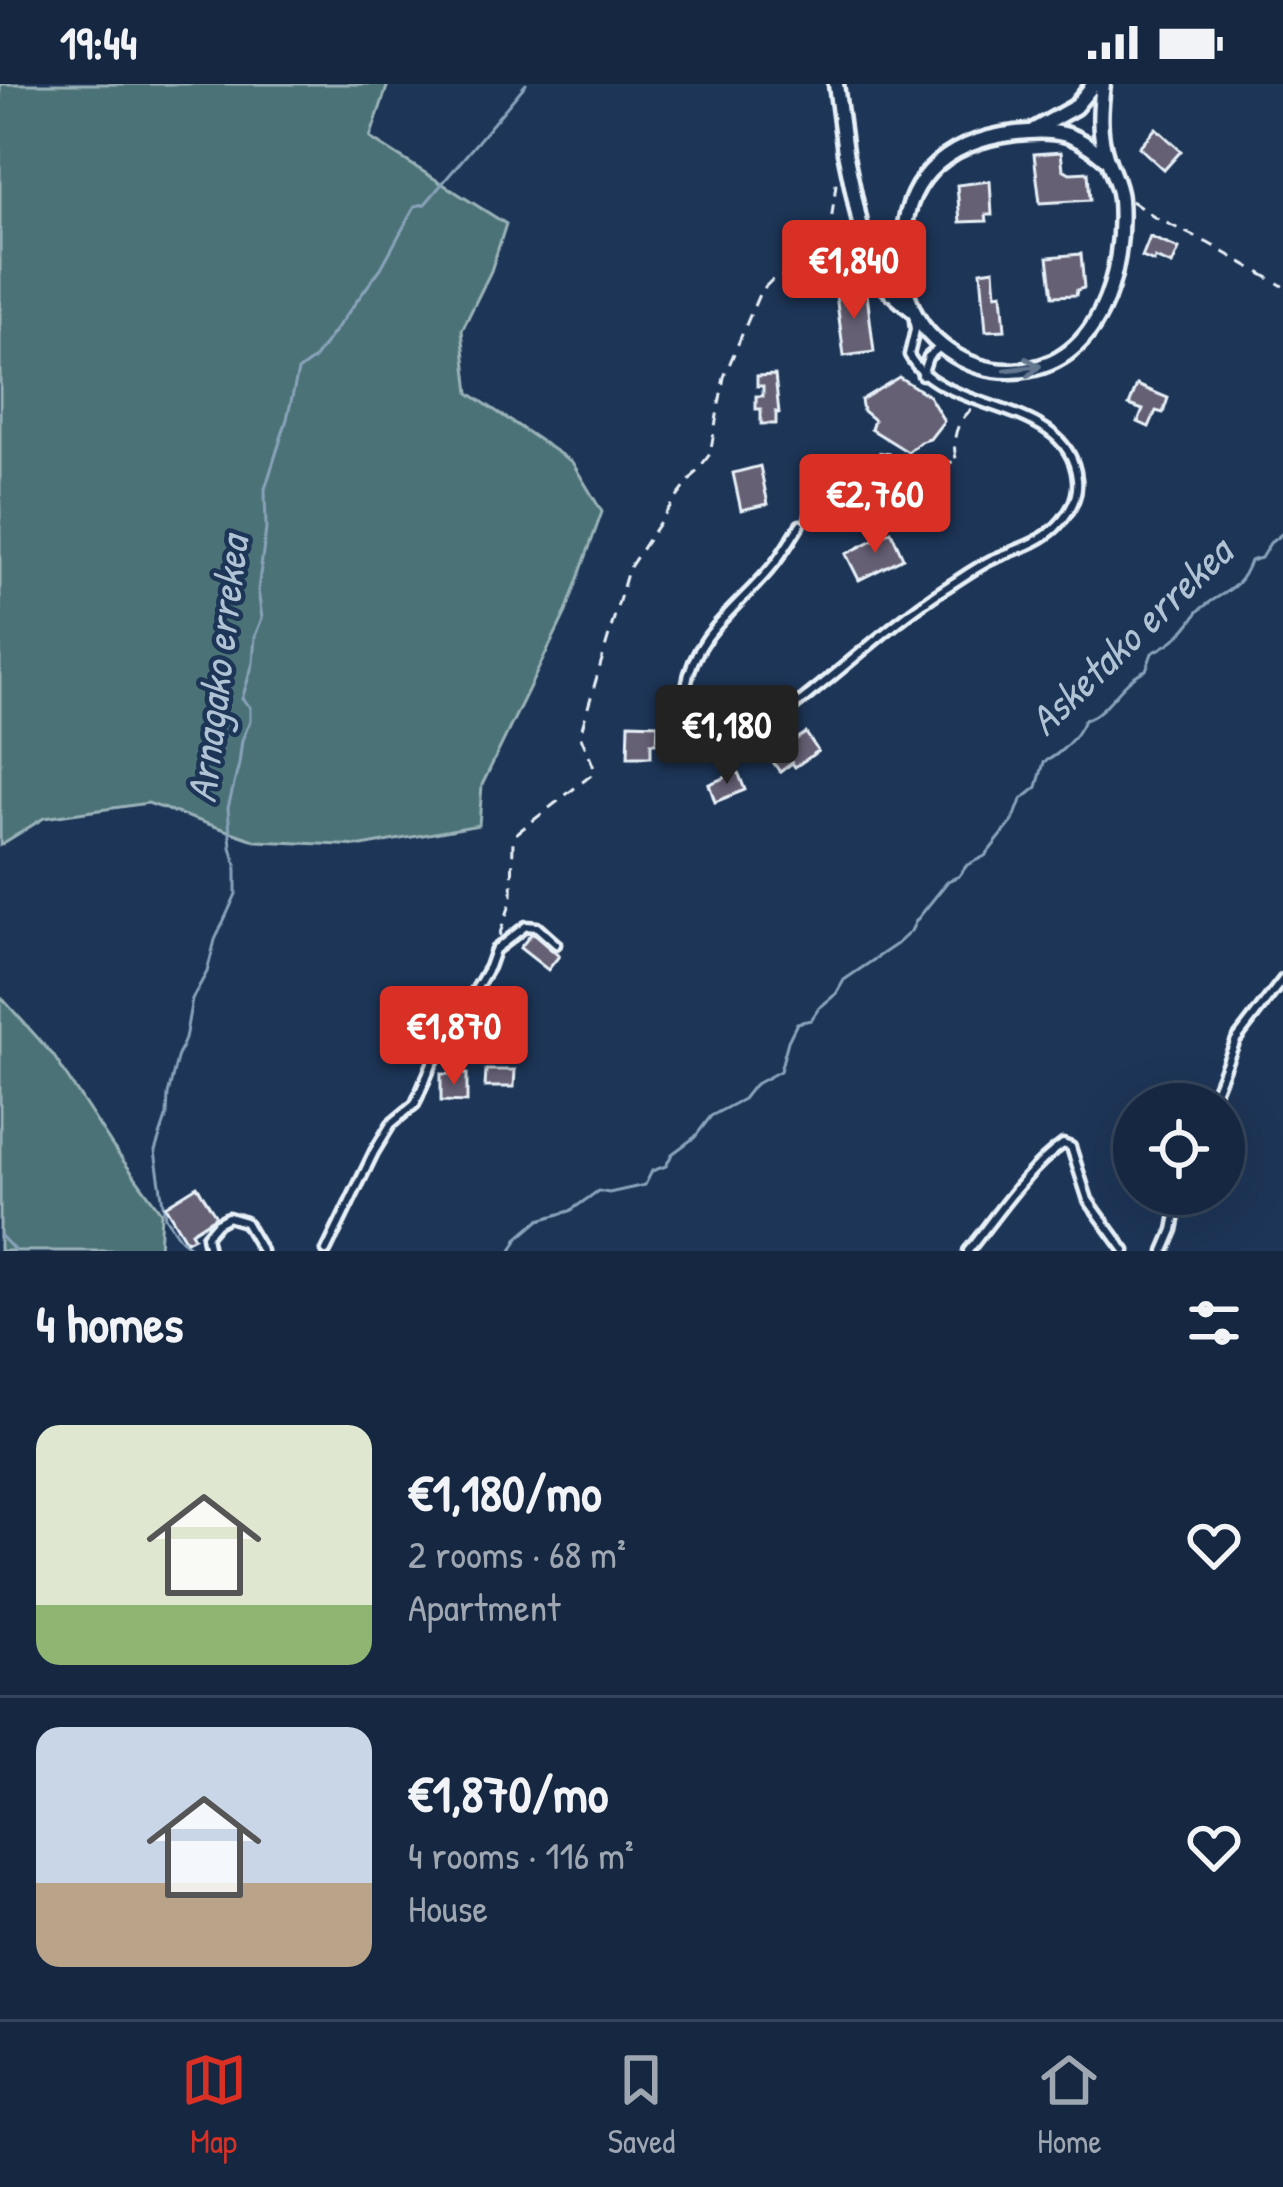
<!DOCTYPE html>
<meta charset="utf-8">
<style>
body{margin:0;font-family:"Patrick Hand",sans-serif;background:#23344c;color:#f1f3f6;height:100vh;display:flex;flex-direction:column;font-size:45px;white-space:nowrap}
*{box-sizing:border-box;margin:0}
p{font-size:39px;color:#9ea6b1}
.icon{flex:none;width:66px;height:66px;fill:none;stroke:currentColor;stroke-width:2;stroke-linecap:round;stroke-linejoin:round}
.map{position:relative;height:1167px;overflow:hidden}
.panel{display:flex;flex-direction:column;background:#162841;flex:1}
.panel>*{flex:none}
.buttons{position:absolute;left:1113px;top:999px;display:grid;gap:24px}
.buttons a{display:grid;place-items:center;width:132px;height:132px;border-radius:50%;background:#162841;box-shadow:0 12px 48px #0002,0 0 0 3px #35445a;font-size:60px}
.price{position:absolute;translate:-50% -102px;padding:0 27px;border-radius:12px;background:#d93025;color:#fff;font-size:39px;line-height:78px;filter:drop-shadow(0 3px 6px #0008)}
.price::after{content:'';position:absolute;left:50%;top:72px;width:36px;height:27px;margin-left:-18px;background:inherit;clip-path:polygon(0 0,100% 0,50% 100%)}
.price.active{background:#222;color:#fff}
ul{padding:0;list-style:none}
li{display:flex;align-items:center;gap:36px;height:300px;padding:0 36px}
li+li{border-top:3px solid #35445a}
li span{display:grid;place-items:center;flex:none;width:336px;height:240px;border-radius:24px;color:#555}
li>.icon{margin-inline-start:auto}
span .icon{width:144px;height:144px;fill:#fffc;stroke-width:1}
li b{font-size:51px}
h2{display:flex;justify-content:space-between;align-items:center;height:144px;padding:0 36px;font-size:51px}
.status{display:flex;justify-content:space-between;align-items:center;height:84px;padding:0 60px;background:#162841;direction:ltr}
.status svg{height:33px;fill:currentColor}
.tabs{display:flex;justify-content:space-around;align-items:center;height:168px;border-top:3px solid #35445a;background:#162841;font-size:33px;color:#9ea6b1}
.tabs a{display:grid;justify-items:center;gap:6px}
.tabs .active{color:#d93025}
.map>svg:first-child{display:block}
</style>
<div class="status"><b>19:44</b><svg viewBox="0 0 49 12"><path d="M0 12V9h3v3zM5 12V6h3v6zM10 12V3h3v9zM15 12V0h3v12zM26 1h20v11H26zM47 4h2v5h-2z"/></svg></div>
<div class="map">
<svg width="1283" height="1167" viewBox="0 0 1283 1167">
<rect width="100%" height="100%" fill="#1d3557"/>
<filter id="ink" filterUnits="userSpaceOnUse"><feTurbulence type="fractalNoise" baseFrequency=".00833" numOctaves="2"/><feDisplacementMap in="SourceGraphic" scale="24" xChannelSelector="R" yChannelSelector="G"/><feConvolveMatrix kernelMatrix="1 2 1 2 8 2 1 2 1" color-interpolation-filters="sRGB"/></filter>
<g filter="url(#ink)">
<g fill="#4c7377" stroke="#9ab2b8" stroke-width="3">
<path d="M0,0H388L370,54L506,140L491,187L462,246L469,309L572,378L602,428L566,528L482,701L479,741L362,762L257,757L148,719L44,734L0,761Z"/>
<path d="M0,912L53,971L113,1063L161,1128L159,1167H0Z"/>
</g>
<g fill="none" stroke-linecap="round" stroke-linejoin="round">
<g stroke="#89a2ba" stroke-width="3">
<path d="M0,1151L15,1167"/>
<path d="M195,1167L180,1155L165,1133L155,1067L167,1031L168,1011L177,974L185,955L192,915L207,888L215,856L236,810V781L231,763L228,724L239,680L242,656L250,637V623L242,615L253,579L255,552L262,534L258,506L266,445L265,405L287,335L298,287L314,275L381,184L415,122L425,120L526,0"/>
<path d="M511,1167L518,1154L539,1136L570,1127L598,1107L609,1109L645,1101L652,1087L666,1082L672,1070L695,1053L711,1032L743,1015L754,1001L780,987L788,957L797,939L811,936L819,924L836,910L844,896L897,860L911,847L916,837L948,797L959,792L967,781L985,772L1013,737L1021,716L1037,703L1044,678C1061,670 1077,653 1084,636C1108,630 1119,597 1146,586L1152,569C1168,561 1179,554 1190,539C1195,533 1195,529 1202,524C1224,506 1239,508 1250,477L1261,474L1270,459L1283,449"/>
</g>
</g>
<g fill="#666175" stroke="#e8f1f8" stroke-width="3">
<path d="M1156,44L1181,67L1164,86L1139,63Z"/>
<path d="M1061,68L1063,85L1070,89L1088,88L1090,116L1040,119L1034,70Z"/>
<path d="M990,97L992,131H986L987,137L960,138L957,101Z"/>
<path d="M1150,153L1179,165L1172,181L1155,174L1154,178L1142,173Z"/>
<path d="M1081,170L1084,204L1077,206L1076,211L1053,212L1048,173Z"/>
<path d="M994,185L996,210L1002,209L1005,246L986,247L981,187Z"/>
<path d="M852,200L854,212L867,210L874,268L844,272L835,203Z"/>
<path d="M775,291L779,329L776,328V340H761V325H756V312H763V302H757V292Z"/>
<path d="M899,293L929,312L944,337L930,355L920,358L908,368L871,345L874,336L863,327L861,316Z"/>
<path d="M1137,301L1168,314L1163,329L1156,327L1149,343L1138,338L1143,326L1129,321Z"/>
<path d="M760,382L768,420L741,426L733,389Z"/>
<path d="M891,447L903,474L859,496L846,470Z"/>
<path d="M629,639L658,640L657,659H651V673H628Z"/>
<path d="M806,649L818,667L795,683L792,679L780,688L769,672Z"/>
<path d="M738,688L745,706L715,718L709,700Z"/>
<path d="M532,849L559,872L548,886L520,864Z"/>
<path d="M486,986H515L514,1003H485Z"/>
<path d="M441,990H467V1018L441,1017Z"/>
<path d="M197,1102L216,1132L191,1148L194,1153L186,1157L165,1122Z"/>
</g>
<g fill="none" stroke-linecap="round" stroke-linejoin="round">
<g stroke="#e8f1f8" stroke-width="15">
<g id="lane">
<path d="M922,291L928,273L941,262"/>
<path d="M800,441C792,454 784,467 775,479C744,519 694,549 686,603C684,618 685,634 696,645C713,661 736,656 755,647C778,637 796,621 815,606C858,572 899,534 944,505C960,495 975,484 991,476C1014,466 1038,460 1056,443C1069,430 1079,414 1077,395C1069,313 942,332 909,271L915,246L914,236"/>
<path d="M1210,1020L1236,956L1283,895"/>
<path d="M209,1167L206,1152L217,1139L228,1133L245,1138L262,1167"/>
<path d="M326,1167L374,1068L391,1040L415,1020L432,980L489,883L495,866L526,842L537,843L556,860"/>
<path d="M968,1167C997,1131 1025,1087 1063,1060L1071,1063L1088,1116L1125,1167"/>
<path d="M1164,1167L1173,1146L1180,1110"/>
</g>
</g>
<g stroke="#e8f1f8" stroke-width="21">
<g id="street">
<path d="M836,0L845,68L867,173C875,195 893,211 911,225"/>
<path d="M1103,0C1100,25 1098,47 1106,72C1111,87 1119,100 1120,115C1125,188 1100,285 1012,287C967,288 921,257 908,212C905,201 905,188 904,176C898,99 942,58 1016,49C1057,44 1077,49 1108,77"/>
<path d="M1034,46L1075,23L1094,0"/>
</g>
</g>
<g stroke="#e8f1f8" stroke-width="3" stroke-dasharray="12 9" stroke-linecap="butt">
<path d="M1131,117L1154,133L1208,159L1283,202"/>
<path d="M803,434L812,409L876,368L957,379C951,356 955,337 975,323"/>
<path d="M499,852L512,815L513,755L517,749L594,689L593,681L580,651L628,486L669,424L710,370L724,293L760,208L774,194L782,192L813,198L821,194L825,186L837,92"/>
</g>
<use href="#lane" stroke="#1d3557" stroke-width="6"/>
<use href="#street" stroke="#1d3557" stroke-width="12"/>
</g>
<defs><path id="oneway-shaft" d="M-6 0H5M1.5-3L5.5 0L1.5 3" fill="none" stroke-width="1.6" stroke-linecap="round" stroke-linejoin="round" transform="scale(3)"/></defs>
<use stroke="#64778f" href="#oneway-shaft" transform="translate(1023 284) rotate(-7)"/>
</g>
<g text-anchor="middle" stroke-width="9" stroke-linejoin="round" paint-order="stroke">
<g font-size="42" font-style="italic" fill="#b0c3d4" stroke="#1d3557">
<text transform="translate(1130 552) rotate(-44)" y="15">Asketako errekea</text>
<text transform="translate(217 585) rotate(-83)" y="15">Arnagako errekea</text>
</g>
</g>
</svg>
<div class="buttons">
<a><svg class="icon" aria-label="locate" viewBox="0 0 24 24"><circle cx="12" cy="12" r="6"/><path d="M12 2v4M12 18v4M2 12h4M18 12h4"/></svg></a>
</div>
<b class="price" style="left:854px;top:238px">€1,840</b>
<b class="price" style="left:875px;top:472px">€2,760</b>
<b class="price active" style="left:727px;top:703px">€1,180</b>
<b class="price" style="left:454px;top:1004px">€1,870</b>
</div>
<section class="panel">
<h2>4 homes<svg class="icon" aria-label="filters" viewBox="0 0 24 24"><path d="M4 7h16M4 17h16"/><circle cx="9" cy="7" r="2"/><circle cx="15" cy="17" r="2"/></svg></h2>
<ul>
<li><span style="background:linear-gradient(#dfe7d0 75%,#8fb573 0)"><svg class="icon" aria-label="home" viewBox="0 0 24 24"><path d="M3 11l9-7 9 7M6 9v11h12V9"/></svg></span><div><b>€1,180/mo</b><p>2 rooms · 68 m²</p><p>Apartment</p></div><svg class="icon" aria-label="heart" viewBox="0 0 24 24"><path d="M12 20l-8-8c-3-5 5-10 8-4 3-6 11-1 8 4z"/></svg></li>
<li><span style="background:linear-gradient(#c9d6e8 65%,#b9a48a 0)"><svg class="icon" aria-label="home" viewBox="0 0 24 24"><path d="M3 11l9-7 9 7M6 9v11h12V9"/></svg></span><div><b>€1,870/mo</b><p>4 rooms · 116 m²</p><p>House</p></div><svg class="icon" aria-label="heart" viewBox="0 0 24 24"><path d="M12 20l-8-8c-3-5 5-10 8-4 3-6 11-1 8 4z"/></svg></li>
</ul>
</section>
<nav class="tabs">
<a class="active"><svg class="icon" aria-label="map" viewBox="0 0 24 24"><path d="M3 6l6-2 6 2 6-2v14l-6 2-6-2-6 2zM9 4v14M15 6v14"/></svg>Map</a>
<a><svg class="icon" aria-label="saved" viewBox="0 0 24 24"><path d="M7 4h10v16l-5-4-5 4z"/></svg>Saved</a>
<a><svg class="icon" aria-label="home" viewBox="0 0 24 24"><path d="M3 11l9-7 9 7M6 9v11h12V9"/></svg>Home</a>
</nav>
